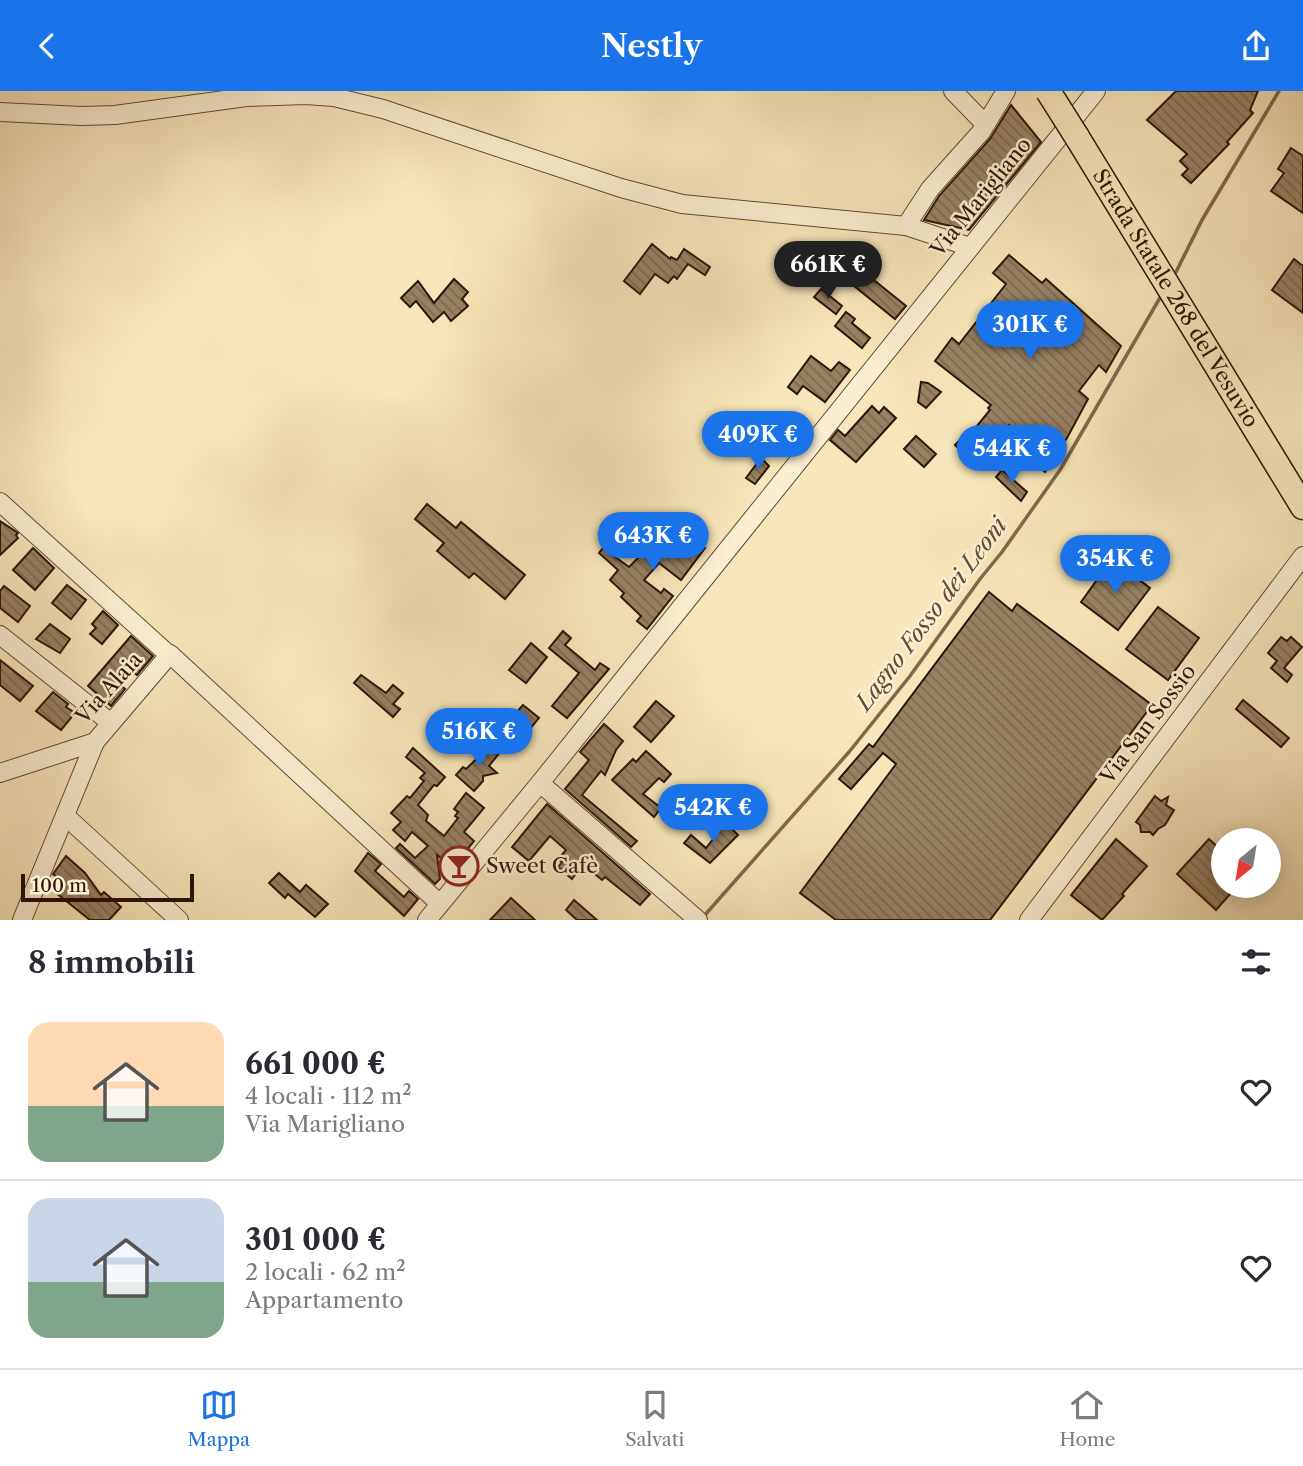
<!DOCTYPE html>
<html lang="it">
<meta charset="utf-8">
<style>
body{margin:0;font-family:"Libre Caslon Text",serif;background:#f7f7f7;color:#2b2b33;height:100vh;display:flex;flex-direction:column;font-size:26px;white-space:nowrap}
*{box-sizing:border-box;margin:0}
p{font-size:23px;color:#7c7c81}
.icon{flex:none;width:38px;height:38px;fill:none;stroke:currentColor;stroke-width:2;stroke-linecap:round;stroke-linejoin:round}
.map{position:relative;height:829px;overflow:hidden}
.panel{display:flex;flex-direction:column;background:#fff;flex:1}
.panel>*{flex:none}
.needle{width:46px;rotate:210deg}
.fabs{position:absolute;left:1211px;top:737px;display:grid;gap:14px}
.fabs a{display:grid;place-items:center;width:70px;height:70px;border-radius:50%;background:#fff;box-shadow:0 4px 18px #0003;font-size:35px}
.scale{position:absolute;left:21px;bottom:18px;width:173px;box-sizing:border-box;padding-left:7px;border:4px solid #2e1507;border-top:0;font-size:19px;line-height:24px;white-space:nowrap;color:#2e1507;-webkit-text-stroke:5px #faefd2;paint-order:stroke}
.price{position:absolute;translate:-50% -60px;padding:0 16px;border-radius:24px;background:#1a73e8;color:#fff;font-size:23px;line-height:46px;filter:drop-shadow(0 2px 4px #0008)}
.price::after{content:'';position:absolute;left:50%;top:42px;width:21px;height:16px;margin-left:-10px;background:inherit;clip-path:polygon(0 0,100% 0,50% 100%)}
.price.active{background:#222;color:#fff}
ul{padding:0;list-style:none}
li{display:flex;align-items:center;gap:21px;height:175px;padding:0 28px}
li+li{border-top:2px solid #e1e1e2}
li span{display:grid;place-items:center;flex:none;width:196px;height:140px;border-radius:21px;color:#555}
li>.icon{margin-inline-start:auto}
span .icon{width:84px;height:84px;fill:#fffc;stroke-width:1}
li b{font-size:30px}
h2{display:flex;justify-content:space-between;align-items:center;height:84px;padding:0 28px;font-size:30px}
header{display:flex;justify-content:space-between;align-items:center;height:91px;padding:0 28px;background:#1a73e8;color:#fff;font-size:32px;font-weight:600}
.menu{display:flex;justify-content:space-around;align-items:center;height:98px;border-top:2px solid #e1e1e2;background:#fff;font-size:19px;color:#7c7c81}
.menu a{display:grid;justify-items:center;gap:4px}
.menu .active{color:#1a73e8}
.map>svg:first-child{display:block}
</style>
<header><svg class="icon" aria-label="back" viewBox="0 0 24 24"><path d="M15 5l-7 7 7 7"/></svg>Nestly<svg class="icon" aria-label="share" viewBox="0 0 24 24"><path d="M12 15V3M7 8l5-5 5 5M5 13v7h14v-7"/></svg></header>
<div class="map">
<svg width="1303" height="829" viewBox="0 0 1303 829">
<defs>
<pattern id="building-back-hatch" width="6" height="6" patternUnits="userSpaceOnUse" patternTransform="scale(1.75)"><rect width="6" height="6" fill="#978264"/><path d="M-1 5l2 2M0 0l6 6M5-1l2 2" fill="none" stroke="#7c6950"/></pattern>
</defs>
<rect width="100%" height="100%" fill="#f7e6b9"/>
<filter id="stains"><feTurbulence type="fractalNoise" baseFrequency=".00286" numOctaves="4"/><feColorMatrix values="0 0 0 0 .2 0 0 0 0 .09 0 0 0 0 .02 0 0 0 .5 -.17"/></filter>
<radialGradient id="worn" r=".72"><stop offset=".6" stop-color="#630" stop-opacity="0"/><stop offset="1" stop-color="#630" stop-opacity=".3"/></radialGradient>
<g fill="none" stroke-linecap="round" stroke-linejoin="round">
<g stroke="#7e684d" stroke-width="3.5">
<path d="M1173,187L1202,129L1279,0"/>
<path d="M704,825L849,661L910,585L980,488L1002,461L1060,379L1161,205"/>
</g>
</g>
<g fill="url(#building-back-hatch)" stroke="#2e1507" stroke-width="2">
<path d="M1176,0H1258L1250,19L1253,22L1227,51L1229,53L1191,92L1182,84L1188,78L1180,70L1187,63L1147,29Z"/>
<path d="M1011,14L1041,51L969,139L924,129L939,105L990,48Z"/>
<path d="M1291,57L1303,65V122L1271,100L1284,82L1278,78Z"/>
<path d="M652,153L670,168L671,166L677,169L684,158L710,176L705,184L688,173L677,188L674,185L668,192L655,183L640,203L624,190Z"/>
<path d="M1009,164L1042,192L1046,188L1121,255L1106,281L1099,274L1079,300L1088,308L1067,347L1045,381L1027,366L1035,356L1009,334L995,351L976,336L990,319L988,317L991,314L935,270L952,247L959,253L1006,193L993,182Z"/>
<path d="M1294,168L1303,175V222L1272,199Z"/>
<path d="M859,177L906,215L895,228L848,190Z"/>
<path d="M454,188L468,201L462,208L468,215L451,230L444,221L433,231L416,210L410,216L401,207L418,190L434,212Z"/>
<path d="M821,198L842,215L836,223L814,206Z"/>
<path d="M846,221L855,228L852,232L870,247L862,257L835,235Z"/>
<path d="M811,265L831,280L839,271L850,279L825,311L803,295L797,303L788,296Z"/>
<path d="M921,291L928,292L941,301L926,317L918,311Z"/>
<path d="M872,315L879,322L884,316L896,327L856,371L830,349L838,339L845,345Z"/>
<path d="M916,345L936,363L924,376L904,358Z"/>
<path d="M963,346L985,366L977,375L955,354Z"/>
<path d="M761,367L769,375L755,393L746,387Z"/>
<path d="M1002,379L1027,401L1021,410L996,386Z"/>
<path d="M427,413L456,437L461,431L525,484L505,508L474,482L469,487L437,460L444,452L415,428Z"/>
<path d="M0,430L18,442L16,444L18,447L0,464Z"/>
<path d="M666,435L685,455H689L693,449L705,457L681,489L659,472L644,489L661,502L664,498L673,505L647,538L637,530L641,525L621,506L624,502L610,489L618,479L599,462L603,457L629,476L646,459L640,451L654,437L659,441Z"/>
<path d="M33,457L54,477L35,499L13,479Z"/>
<path d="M1112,468L1150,497L1118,539L1081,511Z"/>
<path d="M67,494L86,509L71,528L52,512Z"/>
<path d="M4,495L30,515L18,531L0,517V500Z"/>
<path d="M989,501L1012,520L1017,513L1152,614L990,829H836L800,802L896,673L883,662L851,698L839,688L869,653L873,656Z"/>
<path d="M1158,516L1199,547L1168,589L1126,558Z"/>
<path d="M103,520L118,534L102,553L90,543L96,537L92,533Z"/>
<path d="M50,533L70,548L60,562L36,548Z"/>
<path d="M563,540L571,547L565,554L595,579L600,572L609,578L567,627L552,615L579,582L549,557Z"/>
<path d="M131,545L153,565L137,584L131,579L120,594L125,598L111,615L88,595Z"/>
<path d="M1281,546L1287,550L1291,546L1302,556L1284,577L1292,584L1287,591L1271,577L1277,570L1268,562Z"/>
<path d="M531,552L547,566L526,592L509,579Z"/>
<path d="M0,569L33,595L20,610L0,594Z"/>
<path d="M361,584L386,602L393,594L403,602L393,613L400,618L393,626L354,592Z"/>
<path d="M53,601L68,613L66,616L75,622L61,639L36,620Z"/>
<path d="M1243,609L1289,647L1281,656L1236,618Z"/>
<path d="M656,610L674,625L651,651L634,636Z"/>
<path d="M523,614L539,627L520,650L504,636Z"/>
<path d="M604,633L623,650L616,659L605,684L601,680L582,704L637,750L631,756L565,698L589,669L580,661Z"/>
<path d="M492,653L501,660L489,675L497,682L483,685V690L474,700L456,684L463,676L466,678Z"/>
<path d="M413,657L445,686L437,695L434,694L418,714L428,724L426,730L444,745L458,727L455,725L458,721L454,718L466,702L484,717L464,741L474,750L452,777L437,764L440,788L435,793L396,757L400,753L415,767L428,755L412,741L405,750L393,739L401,731L391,722L407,705L410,707L424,690L420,687L425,682L406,666Z"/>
<path d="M646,660L671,683L664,691L659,687L643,703L661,717L654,726L612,689L633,668L636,671Z"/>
<path d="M1155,705L1161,710L1168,706L1166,714L1174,719L1165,734L1158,738L1153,744L1150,741H1141L1140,734L1136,731Z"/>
<path d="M547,713L650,803L640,814L605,786L602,789L583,773L572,788L558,776L562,771L558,768L566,759L550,745L529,770L512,756Z"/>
<path d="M726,732L738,744L710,772L684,752L691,744L706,757Z"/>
<path d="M1116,748L1147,775L1122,803L1124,805L1102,829L1071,804Z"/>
<path d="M1209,748L1223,761V794H1238L1216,819L1177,783Z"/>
<path d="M368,762L381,773L375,780L404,806L409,800L418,808L404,825L355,780Z"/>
<path d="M66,765L85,782L101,804L104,801L121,816L109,829H90L55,801L63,791L53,783Z"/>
<path d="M279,782L300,801L306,794L328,813L315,826L288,803L285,807L269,792Z"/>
<path d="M511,807L535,829H490Z"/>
<path d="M574,809L597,829H577L566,819Z"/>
</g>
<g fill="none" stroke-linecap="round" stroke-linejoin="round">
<g stroke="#604934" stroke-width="20">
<g id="minor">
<path d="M953,0L985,33"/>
<path d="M0,21L81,25L115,24L246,6L306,4L334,6L383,18L621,97L682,113L906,135L970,156"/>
<path d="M906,135L930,98L981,41L1006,0"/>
<path d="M0,411L169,564"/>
<path d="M0,544L111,632"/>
<path d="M0,682L95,651L170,563L440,813"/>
<path d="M540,692L698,829"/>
<path d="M71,730L179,829"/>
<path d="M22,829L95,651"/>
<path d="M427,829L540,692L1096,0"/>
<path d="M1029,829L1303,465"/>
</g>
</g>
<g stroke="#2e1507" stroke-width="27">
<g id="highway">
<path id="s1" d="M1077,46L1303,416"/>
</g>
</g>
<use href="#minor" stroke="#faefd2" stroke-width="18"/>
<use href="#highway" stroke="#f7e6b9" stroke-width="24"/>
<g stroke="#2e1507" stroke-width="27" stroke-linecap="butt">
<path id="highway-bridge" d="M1048,0L1077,46"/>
</g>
<use href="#highway-bridge" stroke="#f7e6b9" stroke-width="24"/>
</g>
<defs>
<g id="bar-ring" transform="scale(2.0125)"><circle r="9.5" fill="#faefd2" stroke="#8f2418" stroke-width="1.5"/><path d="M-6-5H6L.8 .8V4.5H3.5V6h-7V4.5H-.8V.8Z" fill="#8f2418"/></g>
</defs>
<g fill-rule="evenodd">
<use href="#bar-ring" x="459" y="775"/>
</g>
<g text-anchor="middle" stroke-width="5" stroke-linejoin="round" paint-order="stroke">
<g font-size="21" fill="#2e1507" stroke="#faefd2">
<text transform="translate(981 106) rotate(-51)" y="7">Via Marigliano</text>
<text dy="7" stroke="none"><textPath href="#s1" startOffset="189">Strada Statale 268 del Vesuvio</textPath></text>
<text transform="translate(109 597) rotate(-48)" y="7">Via Alaia</text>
<text transform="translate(1148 633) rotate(-53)" y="7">Via San Sossio</text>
</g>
<g font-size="21" fill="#2e1507" stroke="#faefd2" text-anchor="start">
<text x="486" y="782">Sweet Cafè</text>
</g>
<g font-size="23" font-style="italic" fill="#634c36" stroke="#faefd2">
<text transform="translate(931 523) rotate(-53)" y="8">Lagno Fosso dei Leoni</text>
</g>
</g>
<rect width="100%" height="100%" filter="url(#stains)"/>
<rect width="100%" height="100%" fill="url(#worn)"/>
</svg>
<div class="fabs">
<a><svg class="needle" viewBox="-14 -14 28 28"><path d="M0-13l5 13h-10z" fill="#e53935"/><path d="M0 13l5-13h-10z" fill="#7c7c81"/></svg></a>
</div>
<div class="scale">100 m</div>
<b class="price active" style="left:828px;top:210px">661K €</b>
<b class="price" style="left:1030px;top:270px">301K €</b>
<b class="price" style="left:758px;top:380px">409K €</b>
<b class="price" style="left:1012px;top:394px">544K €</b>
<b class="price" style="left:653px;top:481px">643K €</b>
<b class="price" style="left:1115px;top:504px">354K €</b>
<b class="price" style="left:479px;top:677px">516K €</b>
<b class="price" style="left:713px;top:753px">542K €</b>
</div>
<section class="panel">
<h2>8 immobili<svg class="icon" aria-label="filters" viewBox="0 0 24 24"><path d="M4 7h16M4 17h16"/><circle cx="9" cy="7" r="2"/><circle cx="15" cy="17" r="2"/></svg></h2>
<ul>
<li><span style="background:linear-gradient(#ffd9b3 60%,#7fa58c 0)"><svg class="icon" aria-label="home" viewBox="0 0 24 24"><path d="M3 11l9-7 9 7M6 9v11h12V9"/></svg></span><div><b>661 000 €</b><p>4 locali · 112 m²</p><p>Via Marigliano</p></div><svg class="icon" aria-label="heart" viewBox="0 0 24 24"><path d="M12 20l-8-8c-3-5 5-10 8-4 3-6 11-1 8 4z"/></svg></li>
<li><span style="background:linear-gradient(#c9d6e8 60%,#7fa58c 0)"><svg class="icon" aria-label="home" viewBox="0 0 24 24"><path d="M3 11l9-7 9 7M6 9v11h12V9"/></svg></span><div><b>301 000 €</b><p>2 locali · 62 m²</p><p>Appartamento</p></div><svg class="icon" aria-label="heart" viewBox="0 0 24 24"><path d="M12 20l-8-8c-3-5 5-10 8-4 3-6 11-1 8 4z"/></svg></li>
</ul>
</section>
<nav class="menu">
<a class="active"><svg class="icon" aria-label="map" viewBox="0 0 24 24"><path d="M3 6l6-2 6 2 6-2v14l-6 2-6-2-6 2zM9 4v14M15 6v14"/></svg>Mappa</a>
<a><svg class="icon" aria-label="saved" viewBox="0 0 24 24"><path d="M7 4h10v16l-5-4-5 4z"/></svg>Salvati</a>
<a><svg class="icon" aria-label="home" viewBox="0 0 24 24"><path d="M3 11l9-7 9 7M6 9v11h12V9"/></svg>Home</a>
</nav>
